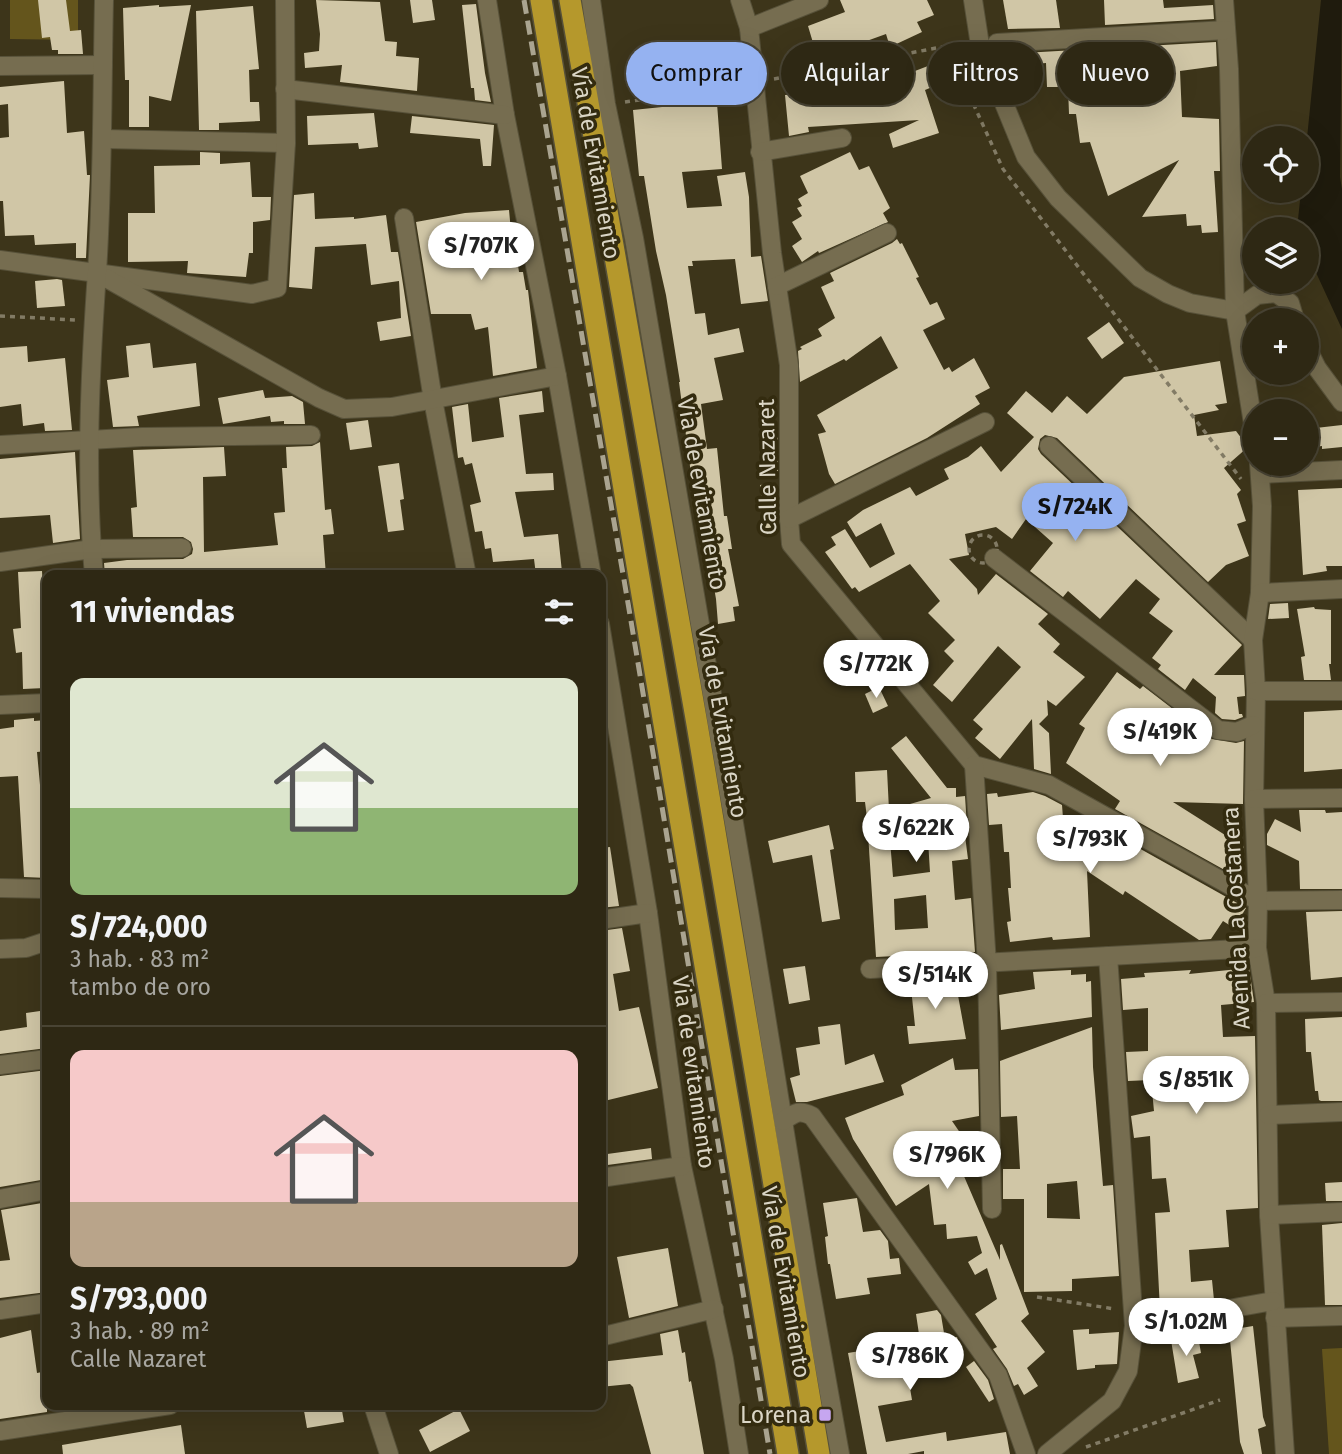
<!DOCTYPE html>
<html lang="es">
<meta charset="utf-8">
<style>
body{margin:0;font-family:"Fira Sans",sans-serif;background:#36301d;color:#f1f3f6;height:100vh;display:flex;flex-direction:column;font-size:26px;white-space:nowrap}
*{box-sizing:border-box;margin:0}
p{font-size:23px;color:#a7a6a0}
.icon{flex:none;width:38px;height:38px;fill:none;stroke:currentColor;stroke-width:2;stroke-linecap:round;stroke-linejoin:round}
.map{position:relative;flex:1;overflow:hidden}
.sheet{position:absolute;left:42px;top:570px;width:564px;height:840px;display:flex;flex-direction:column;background:#2e2814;border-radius:14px;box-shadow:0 7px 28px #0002,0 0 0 2px #494434}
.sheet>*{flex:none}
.guide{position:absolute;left:626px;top:42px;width:609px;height:63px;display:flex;gap:14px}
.buttons{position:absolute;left:1242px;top:126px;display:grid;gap:14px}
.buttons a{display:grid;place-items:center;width:77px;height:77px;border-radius:50%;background:#2e2814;box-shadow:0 7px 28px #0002,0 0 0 2px #494434;font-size:35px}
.price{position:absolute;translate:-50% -60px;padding:0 16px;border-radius:24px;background:#fff;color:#222;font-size:23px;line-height:46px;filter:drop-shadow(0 2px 4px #0008)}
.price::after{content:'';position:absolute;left:50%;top:42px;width:21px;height:16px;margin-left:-10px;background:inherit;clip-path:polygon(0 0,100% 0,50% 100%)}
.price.active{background:#95b2f1;color:#111}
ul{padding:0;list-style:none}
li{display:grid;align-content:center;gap:14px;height:371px;padding:0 28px}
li+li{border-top:2px solid #494434}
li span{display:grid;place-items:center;height:217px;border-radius:14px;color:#555}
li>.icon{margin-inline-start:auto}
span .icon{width:126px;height:126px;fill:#fffc;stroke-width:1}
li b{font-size:30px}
h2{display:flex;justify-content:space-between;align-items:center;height:84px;padding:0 28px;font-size:30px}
.pill{padding:0 24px;border-radius:32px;background:#2e2814;box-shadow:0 7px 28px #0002,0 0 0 2px #494434;font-size:24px;line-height:63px}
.pill.active{background:#95b2f1;color:#111}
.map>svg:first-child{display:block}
</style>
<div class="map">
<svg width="1342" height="1454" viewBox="0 0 1342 1454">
<rect width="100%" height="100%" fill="#3d351a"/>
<g fill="#64551c">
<path d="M10,0H78V40L10,39Z"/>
<path d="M1342,1348V1454H1329L1322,1349Z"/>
</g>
<path fill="#1f1b0d" d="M1321,0H1342L1340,177L1342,189V329L1307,253V229H1297L1301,191H1307V138Z"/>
<g fill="#d0c6a6" fill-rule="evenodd">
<path d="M38,0H66L70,31L81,30L83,54H58V50H52L50,37L42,38Z"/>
<path d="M316,0L380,2L385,41L397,42L396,56L419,58L417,91L340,82L342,65L305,68L304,53L319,51L320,34Z"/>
<path d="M410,0H432L435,20L413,23Z"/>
<path d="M840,0H927L934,15L917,22L922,32L890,47L886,34L850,47L852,59L791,73L787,52L814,46L808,26L845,12Z"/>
<path d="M1003,0H1056L1060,28L1008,29Z"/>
<path d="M1104,0H1163L1164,8L1213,5L1214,19L1105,25Z"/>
<path d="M476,4L485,73L491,102L475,100L474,88H471L462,5Z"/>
<path d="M159,5V7L191,5L171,101L149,96V127H129V80H125L123,8Z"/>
<path d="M253,6L259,69L249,70L250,102H259L260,121L219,123V130H199L196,11Z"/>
<path d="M1216,42L1217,66L1180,71L1182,117L1219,119L1220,171H1214L1218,232L1202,233L1201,225L1187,226L1186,214L1142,217L1179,160L1108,196L1090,142L1080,143L1076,114H1069L1068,87H1047L1046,63L1024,65L1023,53Z"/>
<path d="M687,43L690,67L714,64L722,169L682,172L687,208L722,206L717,176L745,172L749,197L751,257L761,256L768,301L741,304L735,259L692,261L693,266H688L695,314L705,313L708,335L739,328L744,352L714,358L723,400L701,404L707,449L717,448L724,516H727L732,549H728L739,606L733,607L735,621L718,624L716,599L708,553H704L694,497L679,382H680L666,295L656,251L644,176H639L633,110L662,107L654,48Z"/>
<path d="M941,61L949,80L925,90L939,133L893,148L889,134L919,120L808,127L809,132L789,136L785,95L882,89L881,84Z"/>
<path d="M64,81L67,133L84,131L87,175H90L86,258H76V243L35,245L34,235L5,236L3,201H0V138L9,137L8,104L0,105V87Z"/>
<path d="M374,113L378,147L359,149L358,143L308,145L307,116Z"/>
<path d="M412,116L494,125L491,166H483L480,139L410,133Z"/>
<path d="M200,152L220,153V164L250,162L252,197H271L270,220L253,222V253H249L246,277L187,273L188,261L128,262V213H155L154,166L200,165Z"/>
<path d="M850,152L859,170L869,166L890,208L883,213L888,222L819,253L818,251L802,262L792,246L802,239L792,222L802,216L797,208L802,206L798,199L808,193L800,176Z"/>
<path d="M314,193L315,219L354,217V219L386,215L391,252H398L411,336L380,341L377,322L401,318L399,281L371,285L366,244L315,247L312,289L289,287L294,195Z"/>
<path d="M509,210L513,253L516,252L519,272H523L526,290H528L537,368L493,376L488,327L475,330L471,314H431L416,222L465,213Z"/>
<path d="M897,239L900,244L902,243L919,277L916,278L930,305L937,302L945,319L923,330L944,370L949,367L952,372L974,358L990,388L975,396L980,404L927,438L835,484L829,474L818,434L826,432L817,415L898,368L881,336L846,361L844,359L800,382L798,351L802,349L800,347L822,336L818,329L835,318L821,287L834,281L830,273L892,243Z"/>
<path d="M57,279L62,280L65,306L37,308L35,281Z"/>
<path d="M1109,322L1124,343L1102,359L1087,338Z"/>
<path d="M150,343L153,368L196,363L200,406L137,416L139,426L113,427L107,380L129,377L126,346Z"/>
<path d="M27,346L28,362L65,358L72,430L45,431L44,423L23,426L21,404L0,407V348Z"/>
<path d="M1220,361L1227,403L1215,405L1219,410L1194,415L1197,436L1236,431L1248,447L1224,468L1241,490L1237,494L1246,521L1237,524L1249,556L1226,565L1208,582L1057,438L1045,435L1040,439L1038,449L1041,454L1242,645L1214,675H1244L1245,696L1237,697L1239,714H1242L1243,717L1235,720L1222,719L1215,713L1216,697L1193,678L1185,690L1158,669L1161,665L1152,658L1173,631L1149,613L1160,599L1136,579L1100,619L1068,591L1063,597L1030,571L1053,543L1026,519L1012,539L996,527L965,534L969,555L949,559L977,589L978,595L996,574L1048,614L1038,624L1060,644L1053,652L1085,677L1056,706L1047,700L1048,715L1039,724L1049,733L1051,774L1034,769L1032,719L1000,759L975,738L983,729L973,720L1021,667L998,646L952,702L933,685L954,661L944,651L955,640L928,613L940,601L910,564L859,592L855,587L852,589L825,552L836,545L831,537L845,529L870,568L895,554L881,523L856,537L847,522L863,510L910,487L916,496L949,479L944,469L968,457L981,446L1001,472L1034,437L1007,413L1026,391L1052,413L1067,396L1087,414L1124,377Z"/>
<path d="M263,390L265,398L292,396L303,402L305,424H284V421L271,422L270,416L223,424L218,398Z"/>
<path d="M542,391L544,412L519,415L526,474L553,473L554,490L515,492L524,537L558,534L562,572L536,575L534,559L493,562L491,548L485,549L482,531L475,532L470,505L481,502L472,463L465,465L463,457L458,458L452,407L468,404L472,442L504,437L499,398Z"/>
<path d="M368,420L372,447L350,450L346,423Z"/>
<path d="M1342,425V447L1322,449V446L1307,448V429Z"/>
<path d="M778,434V474H762L761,443Z"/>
<path d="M320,442L325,510L331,509L334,534L323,535L326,576H105L104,563L127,560L183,559L192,554L193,549L191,542L183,537H133L131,508L137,507L133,450L224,447L226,476L203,477L204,552L278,545L274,513L285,512L282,468H287L286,447L312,446Z"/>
<path d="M75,452L80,539L53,543L50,515L0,518V459Z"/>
<path d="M399,463L404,499L400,500L404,530L388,532L378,466Z"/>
<path d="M776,483L778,528L765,536L760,485Z"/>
<path d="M1342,488V566H1326L1327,571L1303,575L1298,490Z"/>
<path d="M42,571L45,626H47V650H43L45,688L23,689L22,652L16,653L13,629L21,628L18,572Z"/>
<path d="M1288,603L1289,618L1268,619L1270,604Z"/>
<path d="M1314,607L1315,609L1331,610V664H1329L1331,680H1304L1301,657L1305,656L1297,609Z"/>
<path d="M1117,672L1140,689L1143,686L1212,739L1236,743L1244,741L1243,804L1173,802L1244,847L1230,873L1115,809L1120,801L1066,763L1085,728L1079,724Z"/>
<path d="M879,687L888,706L873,713L865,694Z"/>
<path d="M1342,710V769L1304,772V712Z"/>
<path d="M34,718V721L47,720V751L37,752L40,785H47V878L24,877L18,776L0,777V729L14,727V720Z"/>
<path d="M906,736L947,788H956V797L965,796L967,827L964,828L968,859L952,861L955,900L971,898L975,952L876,957L867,818L865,802H856L855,772L887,770L889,810L931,798L891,748ZM890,840H928L930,872L893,877ZM926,895L928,928L895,930L894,899Z"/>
<path d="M1033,792L1045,796L1062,805L1063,818L1097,839L1103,828L1246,908L1234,928L1223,921L1211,939L1199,940L1125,891L1123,895L1087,871L1090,937L1053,940L1052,937L1010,942L1007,922L1011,921L1008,888H1011L1009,852H1004L1002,824L989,825L987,794L997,793L998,797Z"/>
<path d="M1299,810H1325L1326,813L1342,812V889H1300L1299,861L1267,845V834L1275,819L1301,832Z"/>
<path d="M829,825L834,849L830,850L840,919L822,922L812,855L773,863L768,841Z"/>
<path d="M610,847L619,906L600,908V848Z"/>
<path d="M1342,911V977L1311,980L1306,912Z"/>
<path d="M622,928L630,971L613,974L619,1011L639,1007L658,1088L600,1102V931Z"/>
<path d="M805,966L810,1000L789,1004L783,969Z"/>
<path d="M1249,968L1254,1002L1221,1005L1223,1037L1255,1036L1258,1208L1226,1210L1229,1247L1189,1250L1191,1282L1212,1280L1214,1300L1160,1310L1155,1213L1170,1212L1166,1178L1152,1179L1150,1136L1134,1138L1131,1116L1154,1111L1151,1080L1128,1081L1126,1052L1148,1051V1008L1123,1010L1121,979L1145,977L1144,973L1191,970L1189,974Z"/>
<path d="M1071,970V975L1086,974V982L1091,981L1092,1017L1001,1030L999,995L1035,989L1033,972Z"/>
<path d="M949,976L950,990H957L966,1039L909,1044L907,1026H915L910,978Z"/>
<path d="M47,1010V1048L0,1054V1031L27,1027L26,1013Z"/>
<path d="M1342,1017V1101H1321L1319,1100L1318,1091H1315L1311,1052H1306L1305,1019Z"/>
<path d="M840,1024L845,1065L874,1054L884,1082L807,1102H796L790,1078L800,1075L796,1048L820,1044L818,1027Z"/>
<path d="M1092,1027L1093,1067L1103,1186L1113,1185L1119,1276L1072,1279V1291L1024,1292V1199H1003V1169H1020L1017,1116L1001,1117L1000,1061ZM1077,1181L1080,1219L1047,1218V1184Z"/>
<path d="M953,1058L955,1070L978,1069L979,1116L952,1121L963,1137L951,1146L1000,1260V1245L1002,1244L1029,1314L1021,1321L1045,1352L1027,1368L1038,1386L1024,1395L1018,1384L1014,1386L1007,1369L993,1349L997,1347L975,1314L997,1299L987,1268L975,1275L968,1262L982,1253L977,1236L947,1239L946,1224L934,1225L929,1184L896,1206L853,1139L845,1118L904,1095L901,1085Z"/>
<path d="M47,1070V1179L0,1187V1076Z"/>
<path d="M651,1148L652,1159L600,1166V1155Z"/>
<path d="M1342,1182V1201H1326L1325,1183Z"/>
<path d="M857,1198L863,1232L880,1230L888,1241L890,1259L899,1258L901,1274L867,1278L870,1294L836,1299L830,1264H828L825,1237L828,1236L823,1203Z"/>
<path d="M42,1203L47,1240V1292L0,1298V1261L10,1260L1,1210Z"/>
<path d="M1342,1223V1305H1325L1322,1225Z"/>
<path d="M668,1248L678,1306L629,1318L617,1257Z"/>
<path d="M937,1310L941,1315L945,1339L957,1337L963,1360L907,1370L912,1400L878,1406L886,1442L946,1432L947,1441L1006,1432L1010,1454H924V1451L908,1454H867L848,1353L920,1341L916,1314Z"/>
<path d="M1253,1326L1263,1417L1266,1426L1258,1429L1262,1454H1244L1240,1442L1229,1330Z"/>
<path d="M1089,1329V1334L1119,1332L1117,1364L1095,1365V1368L1077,1370L1073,1330Z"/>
<path d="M31,1330L37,1373L47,1371V1412L0,1419V1338Z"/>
<path d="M678,1330L682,1353L685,1352L689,1382L691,1381L704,1454H651L633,1387L630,1384L600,1387V1362L663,1355L660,1334Z"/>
<path d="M1198,1336L1201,1353L1193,1355L1199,1378L1178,1383L1171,1340Z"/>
<path d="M974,1361L988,1380L994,1399L989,1402L966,1367Z"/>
<path d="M303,1405H341L344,1422L307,1428Z"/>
<path d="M459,1409L470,1431L430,1452L419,1430Z"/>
<path d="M181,1425L185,1454H63L62,1445Z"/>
</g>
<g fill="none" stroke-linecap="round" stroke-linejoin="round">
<g stroke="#575139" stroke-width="20">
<g id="minor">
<path d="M487,0L505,115L557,376L592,576"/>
<path d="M591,0L606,104L634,238L749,911L808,1275L840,1454"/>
<path d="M740,0L749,28L772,253L789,365V519L791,544L974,765L1049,785L1258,901L1342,900"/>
<path d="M973,0L980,45L1026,157L1058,198L1140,278L1168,294L1190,303L1235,311L1257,295L1276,293L1290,303L1295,320"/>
<path d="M1224,0L1229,69L1235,311L1255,436"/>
<path d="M749,28L819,0"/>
<path d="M997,43L1226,30"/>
<path d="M0,66L103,65"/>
<path d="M285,89L505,115"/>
<path d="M103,139L286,143"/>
<path d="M760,152L842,138"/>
<path d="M404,218L433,400L467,576"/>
<path d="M0,260L252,294L277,288L286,143L285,0"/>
<path d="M106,278L319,398L344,409L392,407L557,376"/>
<path d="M777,286L887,233"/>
<path d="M1307,348L1317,368L1342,402"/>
<path d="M0,445L142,437L311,435"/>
<path d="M1049,446L1253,640"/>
<path d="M1259,464L1262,506L1260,593L1253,640L1256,691L1254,799L1258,901L1257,948L1266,1003L1269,1215L1285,1454"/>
<path d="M1261,474L1342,470"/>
<path d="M789,519L985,422"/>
<path d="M994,558L1218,730L1237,732L1253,725"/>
<path d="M0,562L92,549L182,548"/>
<path d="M94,576C85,475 90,372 97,272C103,181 102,91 104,0"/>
<path d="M1260,593L1342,589"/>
<path d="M600,624L648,913L682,1166L724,1359L739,1454"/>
<path d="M1256,691H1342"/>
<path d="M0,705L47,703"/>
<path d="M974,765L987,964L992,1209"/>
<path d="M1254,799L1342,798"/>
<path d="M0,888L47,889"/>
<path d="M600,920L648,913"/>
<path d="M0,949L26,948L47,941"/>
<path d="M1108,956L1134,1326"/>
<path d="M870,969L1257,948"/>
<path d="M1266,1003L1342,1002"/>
<path d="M0,1065L47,1059"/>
<path d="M1268,1115L1342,1112"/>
<path d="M783,1121C795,1113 799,1109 812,1116L998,1375L1026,1454"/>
<path d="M600,1178L682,1166"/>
<path d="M0,1199L47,1190"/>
<path d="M1269,1215L1342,1212"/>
<path d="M0,1310L47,1303"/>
<path d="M1275,1318L1342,1316"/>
<path d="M600,1337L714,1309"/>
<path d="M373,1405L389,1454"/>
<path d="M0,1431L170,1405"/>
<path d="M1047,1454L1112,1401L1128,1371L1134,1326L1273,1301"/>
</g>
</g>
<g stroke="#575139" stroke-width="24">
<g id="highway">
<path d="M541,0L788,1454"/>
<path d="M570,0L697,724L819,1454"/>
</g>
</g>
<g stroke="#827b65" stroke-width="3.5" stroke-dasharray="5 5" stroke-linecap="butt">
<path d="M774,79L947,46L1003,169L1241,479"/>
<path d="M625,102L739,86"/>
<path d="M0,316L76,320"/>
<circle cx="983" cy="549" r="14"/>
<path d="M1037,1297L1115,1309"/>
<path d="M1086,1447L1220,1400"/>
</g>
<use href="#minor" stroke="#766d50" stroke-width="18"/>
<use href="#highway" stroke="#b5982c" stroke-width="21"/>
<path stroke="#aaa490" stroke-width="5" stroke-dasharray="14 7" stroke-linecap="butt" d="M524,0L628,603L770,1454"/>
</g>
<rect fill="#c6a6f0" stroke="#332b0f" stroke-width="2.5" x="818" y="1408" width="14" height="14" rx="3.5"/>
<g text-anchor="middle" stroke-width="7" stroke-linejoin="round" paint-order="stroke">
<g font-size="23" fill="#dad5c5" stroke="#332b0f">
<text transform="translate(596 163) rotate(80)" y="8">Vía de Evitamiento</text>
<text transform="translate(767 467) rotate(-91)" y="8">Calle Nazaret</text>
<text transform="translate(702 494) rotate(80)" y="8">Via de evitamiento</text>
<text transform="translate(723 722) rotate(80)" y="8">Vía de Evitamiento</text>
<text transform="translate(1236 918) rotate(-93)" y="8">Avenida La Costanera</text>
<text transform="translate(694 1072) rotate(82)" y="8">Via de evitamiento</text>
<text transform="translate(786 1282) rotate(80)" y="8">Vía de Evitamiento</text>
</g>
<g font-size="23" fill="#dad5c5" stroke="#332b0f" text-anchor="end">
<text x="811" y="1423">Lorena</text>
</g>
</g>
</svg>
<div class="buttons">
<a><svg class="icon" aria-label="locate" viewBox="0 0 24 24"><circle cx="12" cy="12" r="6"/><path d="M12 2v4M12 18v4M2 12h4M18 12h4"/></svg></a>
<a><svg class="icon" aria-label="layers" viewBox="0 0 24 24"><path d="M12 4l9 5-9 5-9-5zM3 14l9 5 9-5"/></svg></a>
<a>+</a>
<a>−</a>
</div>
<b class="price" style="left:481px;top:282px">S/707K</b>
<b class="price active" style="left:1075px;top:543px">S/724K</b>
<b class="price" style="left:876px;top:700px">S/772K</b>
<b class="price" style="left:1160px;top:768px">S/419K</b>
<b class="price" style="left:916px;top:864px">S/622K</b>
<b class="price" style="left:1090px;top:875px">S/793K</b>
<b class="price" style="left:935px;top:1011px">S/514K</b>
<b class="price" style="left:1196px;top:1116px">S/851K</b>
<b class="price" style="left:947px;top:1191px">S/796K</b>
<b class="price" style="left:1186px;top:1358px">S/1.02M</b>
<b class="price" style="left:910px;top:1392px">S/786K</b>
<div class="guide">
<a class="pill active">Comprar</a>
<a class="pill">Alquilar</a>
<a class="pill">Filtros</a>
<a class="pill">Nuevo</a>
</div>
<section class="sheet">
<h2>11 viviendas<svg class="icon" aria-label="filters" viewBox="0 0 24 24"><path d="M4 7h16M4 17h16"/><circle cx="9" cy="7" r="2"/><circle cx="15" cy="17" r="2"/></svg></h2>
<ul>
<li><span style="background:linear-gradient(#dfe7d0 60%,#8fb573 0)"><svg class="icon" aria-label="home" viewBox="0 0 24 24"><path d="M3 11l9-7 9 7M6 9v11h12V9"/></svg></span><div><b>S/724,000</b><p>3 hab. · 83 m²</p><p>tambo de oro</p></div></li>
<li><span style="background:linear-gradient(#f6c9c9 70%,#b9a48a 0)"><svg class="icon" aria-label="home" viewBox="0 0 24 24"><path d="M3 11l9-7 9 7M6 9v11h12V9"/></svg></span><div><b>S/793,000</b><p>3 hab. · 89 m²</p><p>Calle Nazaret</p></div></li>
</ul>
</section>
</div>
